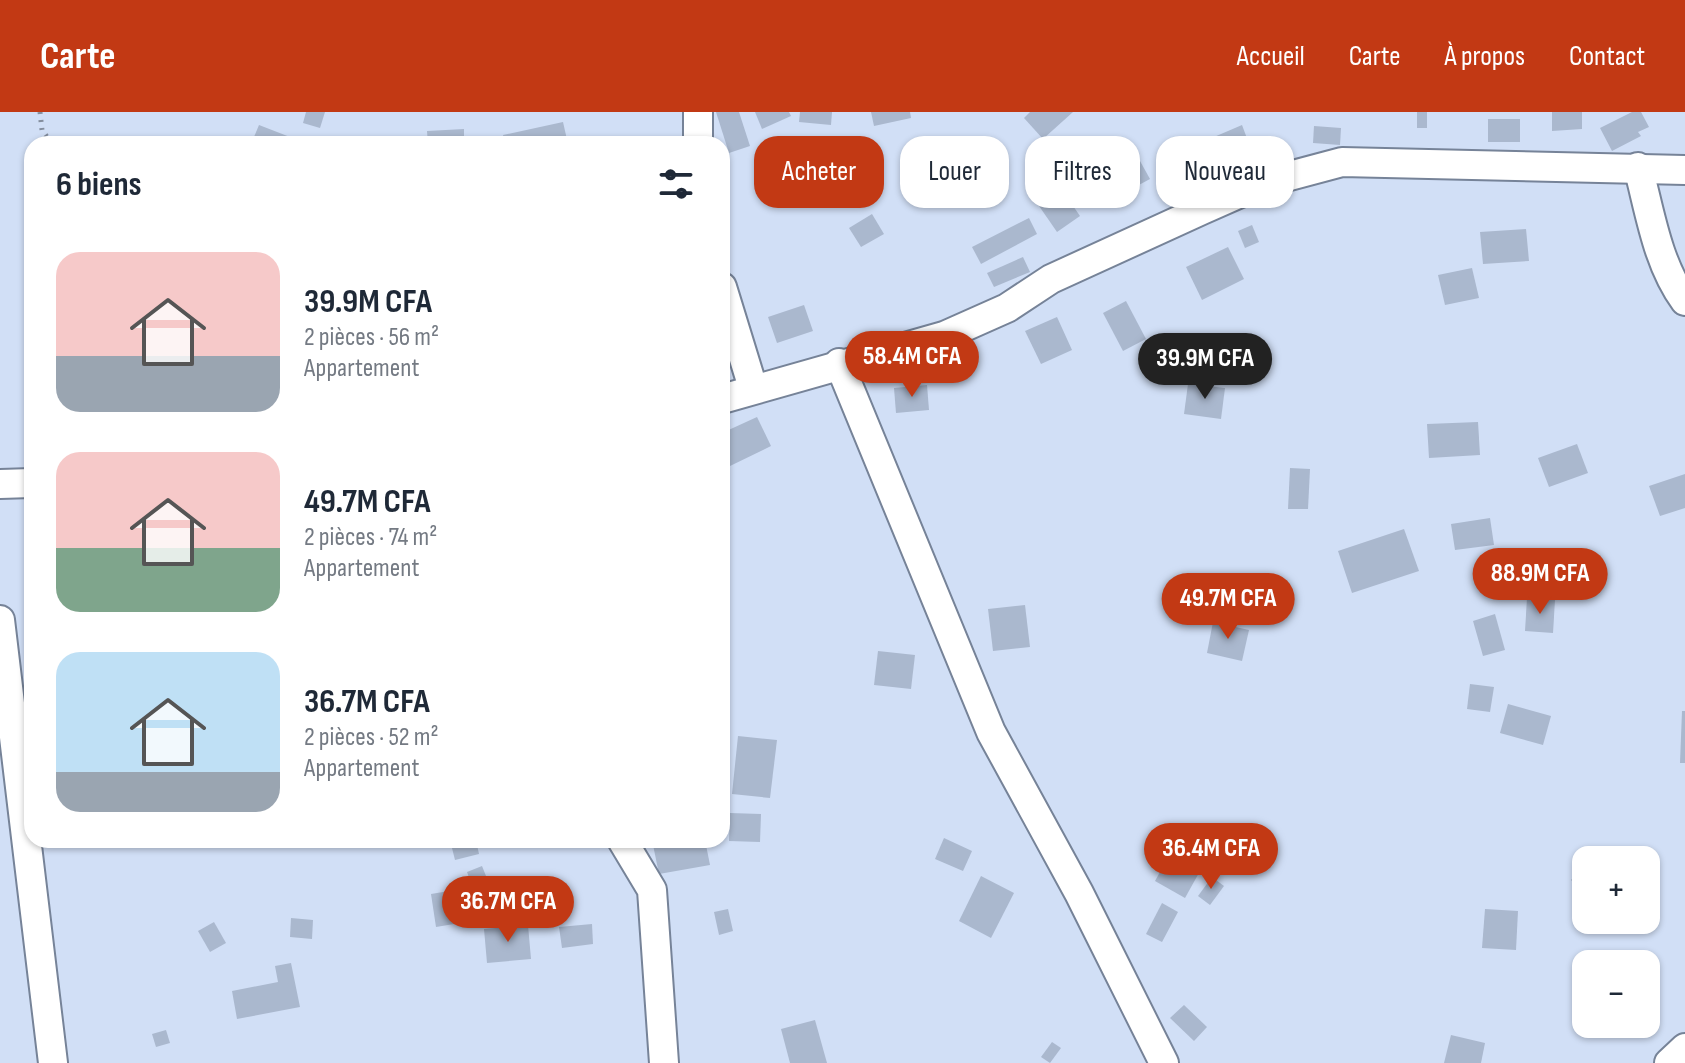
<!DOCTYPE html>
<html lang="fr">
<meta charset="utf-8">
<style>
body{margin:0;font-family:"Sofia Sans Condensed",sans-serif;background:#f2f2f3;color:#1f2937;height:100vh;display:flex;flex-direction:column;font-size:30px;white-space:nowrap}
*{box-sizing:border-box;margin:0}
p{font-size:26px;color:#747a83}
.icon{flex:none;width:44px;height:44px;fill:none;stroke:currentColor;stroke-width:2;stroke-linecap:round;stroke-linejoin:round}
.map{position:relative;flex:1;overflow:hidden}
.drawer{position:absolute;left:24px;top:24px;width:706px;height:712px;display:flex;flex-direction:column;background:#fff;border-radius:24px;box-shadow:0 2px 6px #0004}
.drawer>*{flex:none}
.banner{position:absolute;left:754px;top:24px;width:760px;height:72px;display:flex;gap:16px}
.buttons{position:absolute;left:1572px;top:734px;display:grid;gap:16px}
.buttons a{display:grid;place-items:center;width:88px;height:88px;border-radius:16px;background:#fff;box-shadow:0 2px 6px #0004;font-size:40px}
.price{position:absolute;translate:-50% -68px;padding:0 18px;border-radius:28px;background:#c23914;color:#fff;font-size:26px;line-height:52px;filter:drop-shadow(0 2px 4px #0008)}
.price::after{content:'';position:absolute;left:50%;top:48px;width:24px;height:18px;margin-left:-12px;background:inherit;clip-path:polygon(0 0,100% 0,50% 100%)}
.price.selected{background:#222;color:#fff}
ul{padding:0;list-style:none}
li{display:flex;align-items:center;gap:24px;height:200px;padding:0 32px}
li span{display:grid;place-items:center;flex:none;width:224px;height:160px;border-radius:24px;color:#555}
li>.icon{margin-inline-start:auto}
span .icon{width:96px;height:96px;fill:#fffc;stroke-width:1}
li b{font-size:34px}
h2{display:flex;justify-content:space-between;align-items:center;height:96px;padding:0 32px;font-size:34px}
.chip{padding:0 28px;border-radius:24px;background:#fff;box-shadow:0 2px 6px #0004;font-size:28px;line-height:72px}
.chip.selected{background:#c23914;color:#fff}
header{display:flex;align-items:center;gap:48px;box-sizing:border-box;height:112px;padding:0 40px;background:#c23914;color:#fff}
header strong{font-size:38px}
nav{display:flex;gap:44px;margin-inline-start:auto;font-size:28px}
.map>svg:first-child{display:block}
</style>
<header>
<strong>Carte</strong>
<nav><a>Accueil</a><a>Carte</a><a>À propos</a><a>Contact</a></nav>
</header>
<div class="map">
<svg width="1685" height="951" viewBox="0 0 1685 951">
<rect width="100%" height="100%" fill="#d1dff6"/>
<g fill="#aab8ce">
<path d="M306,0H325L320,16L303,11Z"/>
<path d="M716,0H739L750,34L729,41Z"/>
<path d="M755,0H789L791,4L762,17Z"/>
<path d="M800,0H832L831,13L799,10Z"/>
<path d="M871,0H910L911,6L874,14Z"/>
<path d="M1030,0H1073L1043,27L1024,6Z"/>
<rect x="1417" y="0" width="10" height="16"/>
<path d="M1552,0H1582V17L1552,19Z"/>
<path d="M1632,0H1641L1649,15L1638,20L1641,24L1612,39L1600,16Z"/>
<rect x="1488" y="7" width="32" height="23"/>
<path d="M563,10L568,32H505L503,23Z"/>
<path d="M259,13L290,25L287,32H251Z"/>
<path d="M1242,13L1251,37L1216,51L1207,28Z"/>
<path d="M1314,14L1341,16L1340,33L1313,31Z"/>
<path d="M464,17V32H428L427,19Z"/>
<path d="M1190,32L1198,54L1173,64L1164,42Z"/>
<path d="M795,38L801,56L771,67L765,49Z"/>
<path d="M1135,40L1150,67L1109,89L1094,63Z"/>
<path d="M1060,75L1080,104L1057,120L1037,91Z"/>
<path d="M872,102L884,122L861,135L849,116Z"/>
<path d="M1029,106L1037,122L981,152L972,135Z"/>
<path d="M1252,113L1259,130L1245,136L1238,119Z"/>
<path d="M1526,117L1529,149L1483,152L1480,120Z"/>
<path d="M1228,135L1244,167L1202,188L1186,155Z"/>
<path d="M1023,145L1030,160L994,175L987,161Z"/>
<path d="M1472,156L1479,186L1445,193L1438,163Z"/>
<path d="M1126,189L1146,227L1123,239L1103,201Z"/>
<path d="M804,193L813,219L777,231L768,205Z"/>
<path d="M1057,205L1072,238L1041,252L1025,219Z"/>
<path d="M1188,272L1225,276L1221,307L1184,302Z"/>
<path d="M927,273L929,298L896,301L894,276Z"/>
<path d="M757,305L771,334L730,354L722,338V321Z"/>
<path d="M1478,310L1480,343L1429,346L1427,312Z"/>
<path d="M1577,332L1588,361L1549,375L1538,346Z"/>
<path d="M1290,356L1310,357L1308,397H1288Z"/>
<path d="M1685,362V396L1660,404L1649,374Z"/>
<path d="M1490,406L1494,433L1455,438L1451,412Z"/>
<path d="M1404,417L1419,459L1352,481L1338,439Z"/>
<path d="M1527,486L1555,488L1553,521L1525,519Z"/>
<path d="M1025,493L1030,535L993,539L988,497Z"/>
<path d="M1495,502L1505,538L1483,544L1473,509Z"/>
<path d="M1213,510L1249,518L1242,549L1207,541Z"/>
<path d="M878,539L915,543L911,577L874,573Z"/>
<path d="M1470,572L1494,575L1490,600L1467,597Z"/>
<path d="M1508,592L1551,604L1543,633L1500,621Z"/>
<path d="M1682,599H1685V651H1680Z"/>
<path d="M738,624L777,628L770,686L732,682Z"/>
<path d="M730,701L761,702L760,730L729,729Z"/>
<path d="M944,726L972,739L963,759L935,747Z"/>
<path d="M450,728H476L479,742L455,748Z"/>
<path d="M652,728H705L710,753L659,762Z"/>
<path d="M1170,742L1200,759L1185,786L1155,769Z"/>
<path d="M1586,752V783L1571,768Z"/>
<path d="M482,754L494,784L478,790L467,760Z"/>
<path d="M981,764L1014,781L991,826L959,809Z"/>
<path d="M1212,765L1224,774L1210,793L1198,784Z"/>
<path d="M455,778L460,811L436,815L431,782Z"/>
<path d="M1162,791L1178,800L1162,830L1146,822Z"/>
<path d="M728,797L733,819L719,823L714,800Z"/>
<path d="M1485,797L1518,799L1516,838L1482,836Z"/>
<path d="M291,806L313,808L312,827L290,825Z"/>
<path d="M214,810L226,831L210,840L198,819Z"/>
<path d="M592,812L593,832L562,836L559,815Z"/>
<path d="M528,813L531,847L487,851L484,817Z"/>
<path d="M291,851L300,895L237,907L232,879L278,870L275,854Z"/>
<path d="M1184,893L1207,915L1194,929L1170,906Z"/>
<path d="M815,908L827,951H790L781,917Z"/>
<path d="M166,918L170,931L156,935L152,922Z"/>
<path d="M1451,923L1485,931L1481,951H1444Z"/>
<path d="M1052,930L1061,936L1050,951L1041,945Z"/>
</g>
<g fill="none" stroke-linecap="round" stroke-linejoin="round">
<g stroke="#768398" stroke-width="32">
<g id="street">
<path d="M698,0V32"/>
<path d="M1638,55C1650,100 1657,151 1685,189"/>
<path d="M722,175L753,276"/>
<path d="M839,251L991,620L1079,781L1164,951"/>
<path d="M722,287L944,224L1007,196L1051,167L1202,98L1263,71L1342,50L1685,58"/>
<path d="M0,372L32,371"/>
<path d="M0,508L53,951"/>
<path d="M622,728L652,778L664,951"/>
<path d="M1669,951L1685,936"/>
</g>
</g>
<path stroke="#838d9d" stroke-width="5" stroke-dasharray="2 6" stroke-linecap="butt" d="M40,0L42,18L52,32"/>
<use href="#street" stroke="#fff" stroke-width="28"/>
</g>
</svg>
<div class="buttons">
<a>+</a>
<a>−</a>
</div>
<b class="price" style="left:912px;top:287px">58.4M CFA</b>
<b class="price selected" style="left:1205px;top:289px">39.9M CFA</b>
<b class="price" style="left:1540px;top:504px">88.9M CFA</b>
<b class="price" style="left:1228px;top:529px">49.7M CFA</b>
<b class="price" style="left:1211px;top:779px">36.4M CFA</b>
<b class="price" style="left:508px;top:832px">36.7M CFA</b>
<div class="banner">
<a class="chip selected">Acheter</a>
<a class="chip">Louer</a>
<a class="chip">Filtres</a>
<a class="chip">Nouveau</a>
</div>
<section class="drawer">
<h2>6 biens<svg class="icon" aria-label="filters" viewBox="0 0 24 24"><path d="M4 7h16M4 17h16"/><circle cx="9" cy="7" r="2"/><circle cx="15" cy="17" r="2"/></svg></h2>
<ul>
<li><span style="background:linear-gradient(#f6c9c9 65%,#9aa5b1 0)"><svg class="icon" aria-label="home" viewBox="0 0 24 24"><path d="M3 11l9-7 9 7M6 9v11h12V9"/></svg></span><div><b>39.9M CFA</b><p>2 pièces · 56 m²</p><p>Appartement</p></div></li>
<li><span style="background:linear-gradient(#f6c9c9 60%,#7fa58c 0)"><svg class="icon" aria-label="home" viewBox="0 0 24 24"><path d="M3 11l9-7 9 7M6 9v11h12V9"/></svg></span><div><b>49.7M CFA</b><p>2 pièces · 74 m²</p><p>Appartement</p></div></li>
<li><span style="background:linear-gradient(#bfe0f5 75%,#9aa5b1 0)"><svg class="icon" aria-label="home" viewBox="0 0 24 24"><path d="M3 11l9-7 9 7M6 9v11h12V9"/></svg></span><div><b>36.7M CFA</b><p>2 pièces · 52 m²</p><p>Appartement</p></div></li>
</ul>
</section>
</div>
